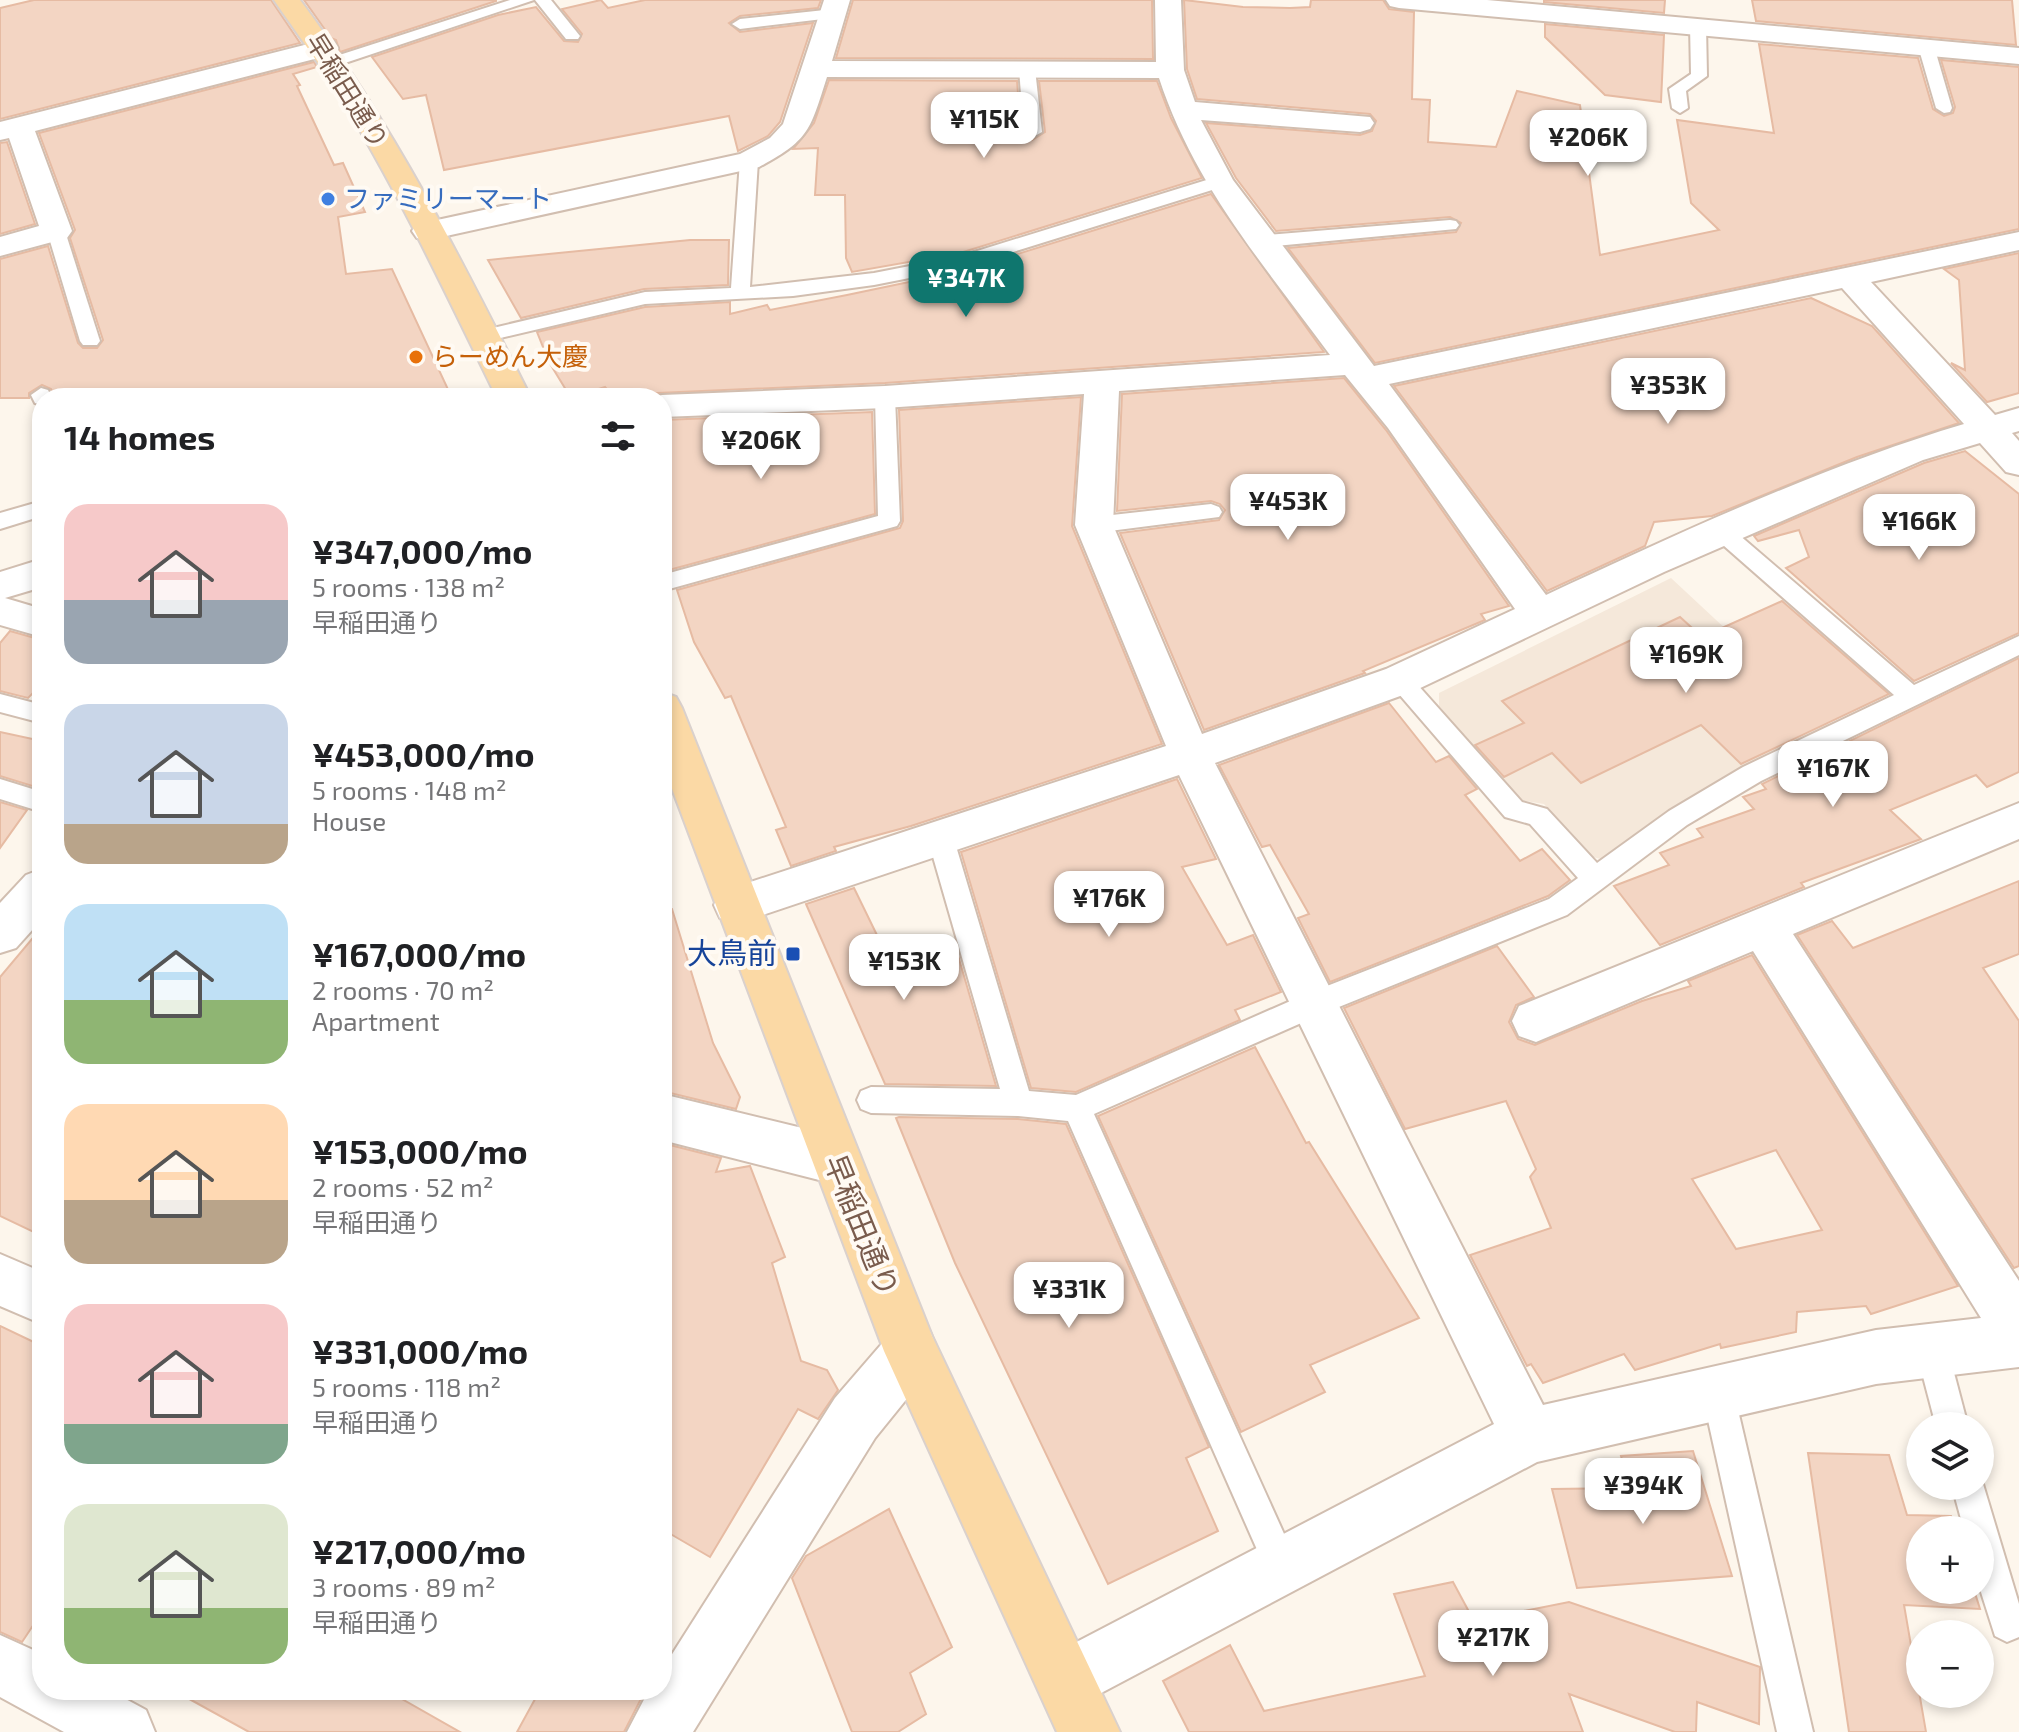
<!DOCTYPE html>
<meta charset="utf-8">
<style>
body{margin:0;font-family:"Exo 2","Noto Sans JP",sans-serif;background:#f2f2f2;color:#202124;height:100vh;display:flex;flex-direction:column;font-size:30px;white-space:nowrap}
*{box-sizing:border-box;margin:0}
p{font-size:26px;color:#757577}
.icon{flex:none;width:44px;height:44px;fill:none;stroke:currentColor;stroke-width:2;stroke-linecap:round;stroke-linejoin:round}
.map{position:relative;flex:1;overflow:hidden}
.panel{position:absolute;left:32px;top:388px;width:640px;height:1312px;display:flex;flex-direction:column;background:#fff;border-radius:32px;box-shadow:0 4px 12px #0003}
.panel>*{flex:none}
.tools{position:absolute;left:1906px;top:1412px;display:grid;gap:16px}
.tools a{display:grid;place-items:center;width:88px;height:88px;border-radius:50%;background:#fff;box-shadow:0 4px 12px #0003;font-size:40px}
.price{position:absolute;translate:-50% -68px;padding:0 18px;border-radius:16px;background:#fff;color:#222;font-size:26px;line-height:52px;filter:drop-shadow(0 2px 4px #0008)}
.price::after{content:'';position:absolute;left:50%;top:48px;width:24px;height:18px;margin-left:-12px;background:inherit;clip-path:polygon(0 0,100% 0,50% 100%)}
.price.active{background:#0f766e;color:#fff}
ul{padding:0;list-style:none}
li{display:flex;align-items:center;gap:24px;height:200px;padding:0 32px}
li span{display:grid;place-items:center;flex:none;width:224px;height:160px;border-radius:24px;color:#555}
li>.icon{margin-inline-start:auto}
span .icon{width:96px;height:96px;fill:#fffc;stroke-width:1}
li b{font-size:34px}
h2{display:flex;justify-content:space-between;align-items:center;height:96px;padding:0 32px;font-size:34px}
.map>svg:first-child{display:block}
</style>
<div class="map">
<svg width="2019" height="1732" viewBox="0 0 2019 1732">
<rect width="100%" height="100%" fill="#fdf6ec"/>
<path fill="#f5e8da" d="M1671,578L1829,725L1744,768L1669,811L1609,861L1589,856L1544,804L1519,800L1439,706V693Z"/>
<g fill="#f3d5c3" stroke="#e6bba3" stroke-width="2" fill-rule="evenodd">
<path d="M34,0H271L300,43L0,119V8Z"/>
<path d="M304,0H496V1L340,52L336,40L331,38Z"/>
<path d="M601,0L608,8L645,0H821L818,8L740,16L729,23L740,32L813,23L780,122L768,136L738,151L729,116L444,170L426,95L403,99L372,57L498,15L536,7L564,41L578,42L582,34L562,9Z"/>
<path d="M853,0H1152L1153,59L836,58Z"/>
<path d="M1184,0L1243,7L1290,8L1310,7L1311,0H1383L1389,9L1414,12L1412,99L1430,100L1428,142L1496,147L1517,91L1580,105L1600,255L1719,230L1691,203L1677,120L1774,133L1759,44L1918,58L1933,109L1944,116L1953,113L1955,107L1941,60L2019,67V229L1375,363L1288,248L1456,232L1461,223L1450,217L1276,231L1236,178L1206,123L1360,135L1372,131L1376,121L1370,114L1197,99L1187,69Z"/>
<path d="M1544,0H1665L1664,13L1544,2Z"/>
<path d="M1752,0H2012L2016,45L1756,21Z"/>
<path d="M1545,24L1664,35L1661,102L1605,95L1545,37Z"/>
<path d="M314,62L317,67L293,74L300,85L297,86L334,165L343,163L365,212L338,217L346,274L392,269L452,398H55L51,389L42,385L29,393V398H0V259L48,246L78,343L83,348H97L103,340L70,238L75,230L39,133Z"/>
<path d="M829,80L1017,81L1021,132L1032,140L1045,132L1039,81H1157L1171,118L1202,178L960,253L852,272L846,258L845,195H815L818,148L793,149L814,123Z"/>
<path d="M7,142L35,224L0,234V143Z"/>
<path d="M1211,194L1324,352L885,383L612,395L605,387L571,398L549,362L537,332L645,307L730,302V314L767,305L770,310L847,295L966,270Z"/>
<path d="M690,240H729L728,285L644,289L521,318L488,260Z"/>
<path d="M2019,253V393L1987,402L1951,363L1965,370L1959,280L1944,269Z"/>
<path d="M1811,298L1872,326L1959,423L1857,457L1712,516L1654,522L1645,546L1547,591L1394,386Z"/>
<path d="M1344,378L1386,430L1509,606L1481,614L1485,620L1363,671L1365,673L1204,730L1120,533L1219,520L1225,510L1220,504L1211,501L1117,511L1122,394Z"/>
<path d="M1081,397L1072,526L1162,744L911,826L834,847L836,851L791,866L776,830L786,827L731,696L725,698L694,642L677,590L900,528L903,521L899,410Z"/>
<path d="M872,412L875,514L669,570L662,555V420Z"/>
<path d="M1965,451L2019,494V633L1914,681L1786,568L1809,557L1799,530L1758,541L1754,536L1924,463Z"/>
<path d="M1782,601L1889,694L1741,764L1701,725L1581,783L1552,753L1504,777L1475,745L1524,723L1502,701L1680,617L1702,637Z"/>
<path d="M10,631L42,640V684L28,698L0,691V643Z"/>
<path d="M2019,658V772L1987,787L1976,775L1890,810L1921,839L1801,883L1804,887L1660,945L1614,886L1669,865L1660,853L1703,837L1697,829L1754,809L1743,797L1766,789L1762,784Z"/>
<path d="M1389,703L1436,762L1449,756L1477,789L1465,795L1520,861L1542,849L1570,880L1548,896L1330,982L1298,918L1309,914L1270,845L1262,847L1219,765Z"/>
<path d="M0,732L42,741V789L0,776Z"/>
<path d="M1177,779L1216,859L1182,867L1227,945L1253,935L1281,992L1235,1010L1240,1020L1076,1092L1031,1088L961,852Z"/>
<path d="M0,802L27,810L0,848Z"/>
<path d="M2019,881V954L1983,968L2019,1021V1266L2014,1268L1797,935L1832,921L1853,948Z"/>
<path d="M854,888L893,968L955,945L996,1086L885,1084L806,904Z"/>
<path d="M672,909L713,1043L740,1097L736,1109L662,1091V910Z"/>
<path d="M42,927V1236L0,1216V977Z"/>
<path d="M1497,946L1534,997L1516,1005L1509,1022L1518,1039L1535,1045L1642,1001L1691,986L1688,981L1752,955L1958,1286L1871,1314L1866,1306L1797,1312L1796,1332L1721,1348L1720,1344L1635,1370L1624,1354L1543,1383L1531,1364L1527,1366L1470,1255L1551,1228L1530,1177L1536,1169L1506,1101L1405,1129L1344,1008ZM1776,1150L1822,1230L1736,1249L1692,1179Z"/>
<path d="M1255,1047L1306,1143L1309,1142L1419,1318L1310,1365L1325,1392L1241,1432L1098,1116Z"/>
<path d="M899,1117L1018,1119L1066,1124L1209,1447L1186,1458L1218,1531L1108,1584L955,1263L896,1118Z"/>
<path d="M662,1143L721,1158L716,1172L750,1166L785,1257L772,1263L801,1361L827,1370L838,1390L818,1419L798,1409L710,1557L662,1529Z"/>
<path d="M0,1326L42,1346V1612L22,1642L0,1632Z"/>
<path d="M1693,1451L1732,1576L1577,1588L1552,1489L1630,1488L1621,1456Z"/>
<path d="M1808,1453L1889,1455L1907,1515L1951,1516L1956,1530H1920V1590H1974L1980,1609L1904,1605L1926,1732H1849Z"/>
<path d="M889,1509L952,1647L910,1673L926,1714L898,1732H852L792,1578L806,1556Z"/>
<path d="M1453,1582L1474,1621L1569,1602L1760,1667L1759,1724L1697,1702L1696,1732H1675L1569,1694L1583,1732H1189L1163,1681L1230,1645L1264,1711L1425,1676L1394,1594Z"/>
<path d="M173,1690H386L460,1732H249Z"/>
<path d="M540,1690H643L645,1691L624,1732H517Z"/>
</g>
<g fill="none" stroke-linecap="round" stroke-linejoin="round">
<g stroke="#d1beb0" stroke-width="4">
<g id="service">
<path d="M510,0H534L333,67L325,62L327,59Z"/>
<path d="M535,0H551L580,36L578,39H566Z"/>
<path d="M834,9L842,14L840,17L740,29L732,24L740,19Z"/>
<path d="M1698,20L1706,25L1707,76L1686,91L1688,108L1680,113L1672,108L1669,89L1691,74L1690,25Z"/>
<path d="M1926,41L1934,46L1952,108L1950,112L1944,113L1936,108L1918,46Z"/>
<path d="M1027,64L1035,69L1042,132L1033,137L1024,132L1019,69Z"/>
<path d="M749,156L758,161L750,287L874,273L961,256L1213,178L1219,177L1228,182L1225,186L965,267L874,285L793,296L645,304L483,342L476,340L473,336L476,332L645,292L731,288L740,161Z"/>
<path d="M1450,220L1456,221L1459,225L1456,229L1266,247L1257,241L1266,235Z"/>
<path d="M56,226L65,231L100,341L97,345H83L80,341L47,231Z"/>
<path d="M41,388L48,390L52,398H42V405L35,403L31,395Z"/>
<path d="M885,390L895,397L900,521L897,526L662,591V575L878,516L875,397Z"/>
<path d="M42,501V516L0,529V513Z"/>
<path d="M1211,504L1219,507L1222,512L1219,517L1094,533L1086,530L1083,525L1086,520L1094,517Z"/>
<path d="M1723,525L1731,528L1914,685L2019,636V655L1761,781L1687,825L1567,915L1324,1013L1094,1114L1299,1567L1294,1579L1282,1584L1270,1579L1068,1121L1018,1116L871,1113L861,1109L857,1100L861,1091L871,1087L1000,1089L927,836L931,829L940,826L949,829L953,836L1029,1091L1076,1095L1304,995L1549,899L1578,878L1530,824L1505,817L1392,686L1388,680L1392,674L1400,671L1408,674L1522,802L1547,809L1597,863L1669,811L1743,767L1894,695L1715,538L1712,533L1715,528Z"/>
<path d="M0,694L42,705V723L0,712Z"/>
<path d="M0,779L42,792V812L0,799Z"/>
<path d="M1932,1334L1943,1339L1948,1350L1968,1426H1936L1916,1350L1921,1339Z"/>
<path d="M1718,1377L1729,1382L1734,1393L1813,1732H1777L1702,1393L1707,1382Z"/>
<path d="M1980,1474L2019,1604V1637L2007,1642L1995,1636L1980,1589V1530H1964L1952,1486H1980Z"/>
</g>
</g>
<g stroke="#d1beb0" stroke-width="4">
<g id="minor">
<path d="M824,0H850L832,61L1156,62L1155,0H1181L1184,70L1195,102L1370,117L1374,123L1370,129L1360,132L1201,120L1233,180L1374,366L2019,232V250L1871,282L1995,415L2019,408V431L2012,433L2019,441V475L2006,472L1980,443L1923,460L1664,572L1414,691L1215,763L1543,1405L1876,1330L1981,1318L1753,951L1536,1042L1519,1036L1512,1021L1519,1006L2019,803V839L1793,934L2019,1281V1367L1876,1384L1537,1462L1086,1701L1065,1710L1044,1701L1035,1680L1044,1659L1494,1424L1179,775L736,924L720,918L714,905L720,892L1166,746L1075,525L1084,394L885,408L662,417V398H650L662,395L885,386L1330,355C1264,265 1194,185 1159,78L827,77C810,130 810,140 759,167L428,240L417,238L412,231L417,224L428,222L740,154L770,138L783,124ZM1842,288L1964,424C1823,466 1679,533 1546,595L1389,384ZM1345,375L1388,428L1515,609L1386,669L1202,734L1113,525L1119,391Z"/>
<path d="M1386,0H1487L2019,48V64L1399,8L1390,6Z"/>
<path d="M324,40L334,42L338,48L334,54L35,131L72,231L67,238L0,256V237L39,226L9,138L0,140V122Z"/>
<path d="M42,559V587L5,598L42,609V637L0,625V572Z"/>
<path d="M42,869V919L16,948L0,953V903L26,875Z"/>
<path d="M662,1094L835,1136L853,1143L860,1160L853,1177L835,1184L662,1140Z"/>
<path d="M0,1254L42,1272V1324L0,1306Z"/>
<path d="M911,1324L930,1332L938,1351L930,1370L875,1438L693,1732H627L649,1690H662V1670L835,1398L892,1332Z"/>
<path d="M0,1635L42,1654V1690H109L146,1710L155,1732H64L0,1697Z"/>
</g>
</g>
<g stroke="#dad1cd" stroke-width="4">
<g id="primary">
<path d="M274,0H300C393,124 462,260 531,398H497C447,296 399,193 339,95C319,63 296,32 274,0Z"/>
<path d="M662,692L676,697L682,708L932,1336L1120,1732H1057L884,1351L662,762Z"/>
</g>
</g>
<use href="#service" fill="#fff" fill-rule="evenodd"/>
<use href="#minor" fill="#fff" fill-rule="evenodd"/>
<use href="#primary" fill="#fbd9a5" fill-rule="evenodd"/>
</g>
<circle fill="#3f7fe0" stroke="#fffaf3" stroke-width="3" cx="328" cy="199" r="8"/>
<circle fill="#e8710a" stroke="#fffaf3" stroke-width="3" cx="416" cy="357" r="8"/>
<rect fill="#1a4fb4" stroke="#fffaf3" stroke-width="3" x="785" y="946" width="16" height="16" rx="4"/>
<g text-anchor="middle" stroke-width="8" stroke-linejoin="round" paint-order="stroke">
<g font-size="26" fill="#7a5c4d" stroke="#fffaf3">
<text transform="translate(347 91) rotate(58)" y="9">早稲田通り</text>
</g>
<g font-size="26" fill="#366cbe" stroke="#fffaf3" text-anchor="start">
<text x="344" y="208">ファミリーマート</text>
</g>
<g font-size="26" fill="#c56008" stroke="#fffaf3" text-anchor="start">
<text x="432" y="366">らーめん大慶</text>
</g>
<g font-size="30" fill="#164399" stroke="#fffaf3" text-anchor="end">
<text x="777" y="964">大鳥前</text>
</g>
<g font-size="30" fill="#7a5c4d" stroke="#fffaf3">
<text transform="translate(861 1226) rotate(68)" y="10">早稲田通り</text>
</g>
</g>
</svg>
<div class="tools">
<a><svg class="icon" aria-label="layers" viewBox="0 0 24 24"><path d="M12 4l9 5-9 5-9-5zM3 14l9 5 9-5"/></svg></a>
<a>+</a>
<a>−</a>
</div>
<b class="price" style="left:984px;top:160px">¥115K</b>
<b class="price" style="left:1588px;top:178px">¥206K</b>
<b class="price active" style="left:966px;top:319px">¥347K</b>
<b class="price" style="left:1668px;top:426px">¥353K</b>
<b class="price" style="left:761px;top:481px">¥206K</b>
<b class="price" style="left:1288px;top:542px">¥453K</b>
<b class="price" style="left:1919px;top:562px">¥166K</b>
<b class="price" style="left:1686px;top:695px">¥169K</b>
<b class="price" style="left:1833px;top:809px">¥167K</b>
<b class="price" style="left:1109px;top:939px">¥176K</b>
<b class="price" style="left:904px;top:1002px">¥153K</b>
<b class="price" style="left:1069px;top:1330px">¥331K</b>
<b class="price" style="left:1643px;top:1526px">¥394K</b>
<b class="price" style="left:1493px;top:1678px">¥217K</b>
<section class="panel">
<h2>14 homes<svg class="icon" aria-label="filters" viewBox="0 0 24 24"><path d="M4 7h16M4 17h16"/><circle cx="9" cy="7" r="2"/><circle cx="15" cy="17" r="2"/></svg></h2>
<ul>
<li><span style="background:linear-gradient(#f6c9c9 60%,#9aa5b1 0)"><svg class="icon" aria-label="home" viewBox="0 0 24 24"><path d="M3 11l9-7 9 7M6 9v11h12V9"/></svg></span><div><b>¥347,000/mo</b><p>5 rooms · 138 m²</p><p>早稲田通り</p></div></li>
<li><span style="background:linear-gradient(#c9d6e8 75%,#b9a48a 0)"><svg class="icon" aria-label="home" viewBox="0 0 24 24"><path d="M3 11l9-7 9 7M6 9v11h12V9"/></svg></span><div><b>¥453,000/mo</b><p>5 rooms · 148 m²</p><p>House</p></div></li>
<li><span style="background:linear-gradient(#bfe0f5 60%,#8fb573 0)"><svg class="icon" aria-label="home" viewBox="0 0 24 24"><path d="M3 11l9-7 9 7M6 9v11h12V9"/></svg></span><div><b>¥167,000/mo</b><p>2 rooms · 70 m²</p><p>Apartment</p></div></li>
<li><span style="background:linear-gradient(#ffd9b3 60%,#b9a48a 0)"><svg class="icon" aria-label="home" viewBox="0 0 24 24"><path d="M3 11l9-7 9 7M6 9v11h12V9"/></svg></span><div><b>¥153,000/mo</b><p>2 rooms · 52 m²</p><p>早稲田通り</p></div></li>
<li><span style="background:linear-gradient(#f6c9c9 75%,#7fa58c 0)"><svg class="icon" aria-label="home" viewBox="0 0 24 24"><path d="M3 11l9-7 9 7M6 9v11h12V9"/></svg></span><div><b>¥331,000/mo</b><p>5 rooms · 118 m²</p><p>早稲田通り</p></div></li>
<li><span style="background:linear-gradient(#dfe7d0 65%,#8fb573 0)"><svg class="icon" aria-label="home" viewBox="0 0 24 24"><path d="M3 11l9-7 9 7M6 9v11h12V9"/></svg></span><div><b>¥217,000/mo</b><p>3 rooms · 89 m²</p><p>早稲田通り</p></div></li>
</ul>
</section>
</div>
